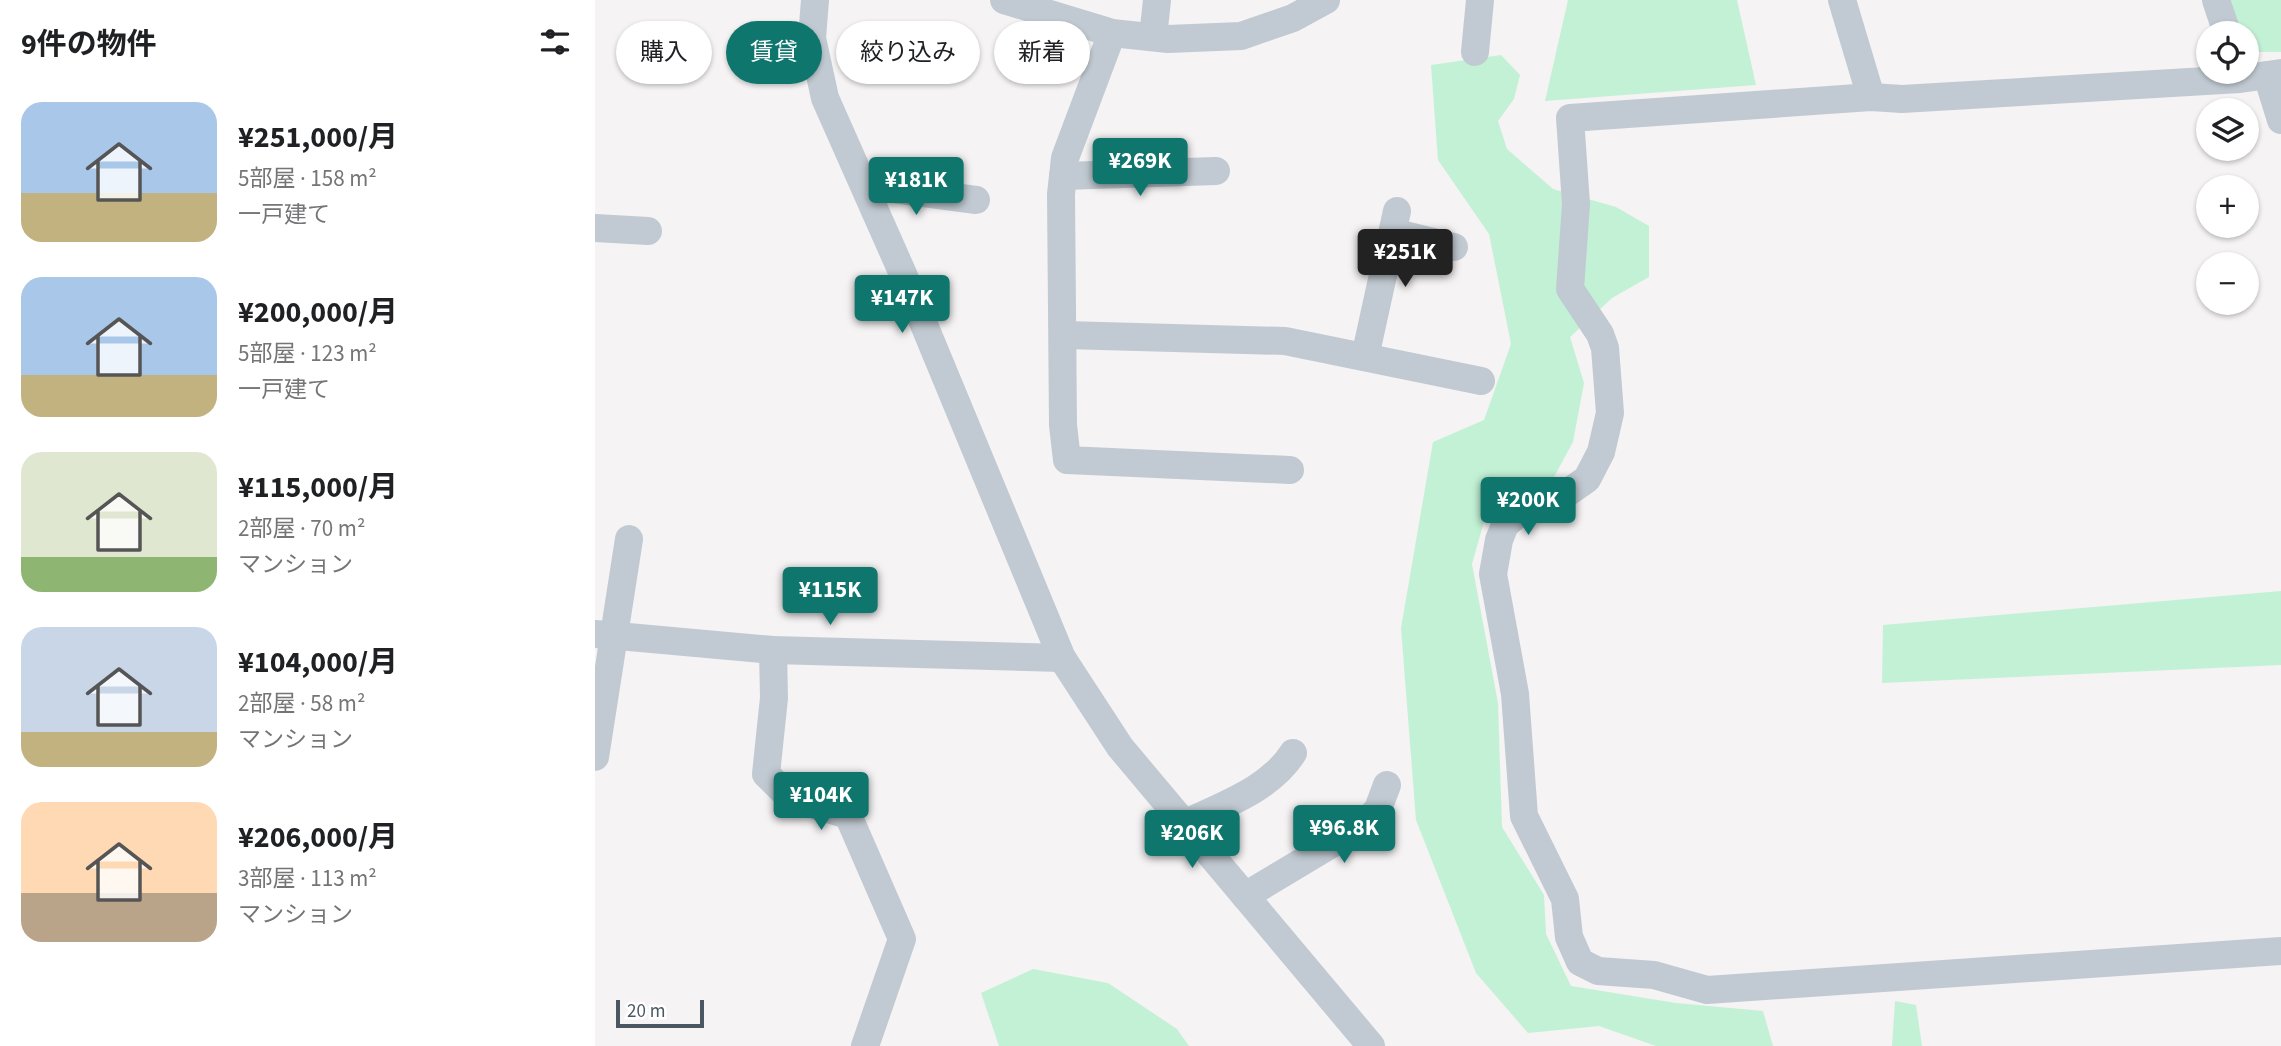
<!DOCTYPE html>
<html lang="ja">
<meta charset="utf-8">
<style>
body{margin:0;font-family:"Source Sans 3","Noto Sans JP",sans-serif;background:#f6f6f6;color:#202124;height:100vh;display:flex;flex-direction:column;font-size:26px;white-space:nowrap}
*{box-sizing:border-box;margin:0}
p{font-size:23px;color:#757577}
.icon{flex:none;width:38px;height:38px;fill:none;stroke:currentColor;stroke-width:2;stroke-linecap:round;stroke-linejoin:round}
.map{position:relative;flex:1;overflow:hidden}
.panel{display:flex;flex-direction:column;background:#fff;width:595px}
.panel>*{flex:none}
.hud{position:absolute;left:21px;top:21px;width:665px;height:63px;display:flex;gap:14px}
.tools{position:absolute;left:1601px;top:21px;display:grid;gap:14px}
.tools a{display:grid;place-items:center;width:63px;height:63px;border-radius:50%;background:#fff;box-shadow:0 2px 5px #0004;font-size:35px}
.scale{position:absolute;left:21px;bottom:18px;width:88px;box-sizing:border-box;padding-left:7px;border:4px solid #4a5661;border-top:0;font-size:19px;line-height:24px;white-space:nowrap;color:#4a5661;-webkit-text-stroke:5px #fff;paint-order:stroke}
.price{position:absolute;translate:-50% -60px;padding:0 16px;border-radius:7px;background:#0f766e;color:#fff;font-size:23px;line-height:46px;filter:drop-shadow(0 2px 4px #0008)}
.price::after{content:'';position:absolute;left:50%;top:42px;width:21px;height:16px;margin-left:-10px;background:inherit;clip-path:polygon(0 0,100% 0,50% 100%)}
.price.active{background:#222;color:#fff}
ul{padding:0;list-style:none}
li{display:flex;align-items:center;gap:21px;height:175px;padding:0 21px}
li span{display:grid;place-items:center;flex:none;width:196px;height:140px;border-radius:21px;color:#555}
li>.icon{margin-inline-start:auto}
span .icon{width:84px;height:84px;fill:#fffc;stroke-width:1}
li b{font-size:30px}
h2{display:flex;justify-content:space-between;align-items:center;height:84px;padding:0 21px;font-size:30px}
.chip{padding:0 24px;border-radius:32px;background:#fff;box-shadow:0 2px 5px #0004;font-size:24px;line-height:63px}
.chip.active{background:#0f766e;color:#fff}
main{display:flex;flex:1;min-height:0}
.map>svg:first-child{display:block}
</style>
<main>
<section class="panel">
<h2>9件の物件<svg class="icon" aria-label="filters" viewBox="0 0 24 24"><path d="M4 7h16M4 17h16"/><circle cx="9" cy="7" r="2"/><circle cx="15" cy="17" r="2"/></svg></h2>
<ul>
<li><span style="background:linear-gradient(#a9c7e8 65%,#c2b280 0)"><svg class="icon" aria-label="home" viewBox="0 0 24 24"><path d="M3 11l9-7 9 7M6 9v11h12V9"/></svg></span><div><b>¥251,000/月</b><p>5部屋 · 158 m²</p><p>一戸建て</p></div></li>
<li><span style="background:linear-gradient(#a9c7e8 70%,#c2b280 0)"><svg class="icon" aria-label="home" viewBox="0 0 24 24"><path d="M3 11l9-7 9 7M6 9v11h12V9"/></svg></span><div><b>¥200,000/月</b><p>5部屋 · 123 m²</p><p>一戸建て</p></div></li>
<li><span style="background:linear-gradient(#dfe7d0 75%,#8fb573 0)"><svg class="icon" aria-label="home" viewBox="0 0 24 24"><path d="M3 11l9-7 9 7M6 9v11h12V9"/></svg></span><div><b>¥115,000/月</b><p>2部屋 · 70 m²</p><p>マンション</p></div></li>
<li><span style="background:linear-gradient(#c9d6e8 75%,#c2b280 0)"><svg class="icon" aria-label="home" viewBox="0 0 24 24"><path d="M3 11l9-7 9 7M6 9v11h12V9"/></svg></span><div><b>¥104,000/月</b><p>2部屋 · 58 m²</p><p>マンション</p></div></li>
<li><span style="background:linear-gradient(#ffd9b3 65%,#b9a48a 0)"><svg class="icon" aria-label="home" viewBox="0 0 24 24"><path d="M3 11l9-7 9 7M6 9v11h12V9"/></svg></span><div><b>¥206,000/月</b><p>3部屋 · 113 m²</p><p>マンション</p></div></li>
</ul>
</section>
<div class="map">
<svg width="1686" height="1046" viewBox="0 0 1686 1046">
<rect width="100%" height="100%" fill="#f5f3f3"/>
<g fill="#c3f1d5">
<path d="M973,0H1142L1161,85L950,101Z"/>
<path d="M1631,0H1686V52H1659L1652,45V33H1640Z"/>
<path d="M906,55L925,75L919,99L903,121L912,149L958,189L1021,207L1054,226V277L1017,298L975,337L989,383L978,442L959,477L920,487L892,511L877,564L903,703L907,827L949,895L951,934L976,986L1081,1003L1168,1011L1178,1046H1061L1004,1026L933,1033L881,973L821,820L806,628L838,442L889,420L916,344L894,234L843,160L836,65Z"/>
<path d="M1686,591V665L1287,683L1288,625Z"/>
<path d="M438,969L513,983L582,1029L594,1046H404L386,993Z"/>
<path d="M1300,1001L1321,1005L1327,1046H1297Z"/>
</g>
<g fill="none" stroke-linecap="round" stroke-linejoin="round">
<g stroke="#c1cad2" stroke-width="28">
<path d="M220,0L217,38L230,98L308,274L467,658L525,747L776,1046"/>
<path d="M409,0L517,33L573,39L646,36L698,18L731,0"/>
<path d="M1247,0L1276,97"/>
<path d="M1621,0L1632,33"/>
<path d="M517,33L470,158L466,194L468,425L472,460L695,470"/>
<path d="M558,37L562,0"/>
<path d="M880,52L885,0"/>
<path d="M1686,73L1645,79L1307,99L1276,97L975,118L981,204L975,289L1005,334L1010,348L1015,413L1006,452L992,479L965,498L926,511L910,525L904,540L898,574L920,694L929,816L970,899L974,937L985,962L1003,971L1059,975L1112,990L1686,951"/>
<path d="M1672,75L1686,120"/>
<path d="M468,176L621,171"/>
<path d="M269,185L381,200"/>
<path d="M0,228L53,231"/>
<path d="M798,232L859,247"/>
<path d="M470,335L690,341L886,381"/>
<path d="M770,357L802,211"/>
<path d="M0,634L178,650L467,658"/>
<path d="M178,650L179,698L171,774L194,797L253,815L307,939L270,1046"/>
<path d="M0,757L34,539"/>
<path d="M589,824C628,805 674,790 698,753"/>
<path d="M650,896L770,824L783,809L792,785"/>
</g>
</g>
</svg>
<div class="tools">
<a><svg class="icon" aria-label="locate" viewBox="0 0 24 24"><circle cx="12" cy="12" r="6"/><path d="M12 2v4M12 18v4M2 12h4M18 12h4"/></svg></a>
<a><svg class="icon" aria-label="layers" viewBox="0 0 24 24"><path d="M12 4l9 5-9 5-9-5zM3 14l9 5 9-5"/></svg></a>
<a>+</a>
<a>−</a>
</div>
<div class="scale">20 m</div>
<b class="price" style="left:545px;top:198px">¥269K</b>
<b class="price" style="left:321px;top:217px">¥181K</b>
<b class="price active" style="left:810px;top:289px">¥251K</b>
<b class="price" style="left:307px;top:335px">¥147K</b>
<b class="price" style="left:933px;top:537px">¥200K</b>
<b class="price" style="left:235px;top:627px">¥115K</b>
<b class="price" style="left:226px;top:832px">¥104K</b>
<b class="price" style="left:749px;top:865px">¥96.8K</b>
<b class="price" style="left:597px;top:870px">¥206K</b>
<div class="hud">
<a class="chip">購入</a>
<a class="chip active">賃貸</a>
<a class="chip">絞り込み</a>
<a class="chip">新着</a>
</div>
</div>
</main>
